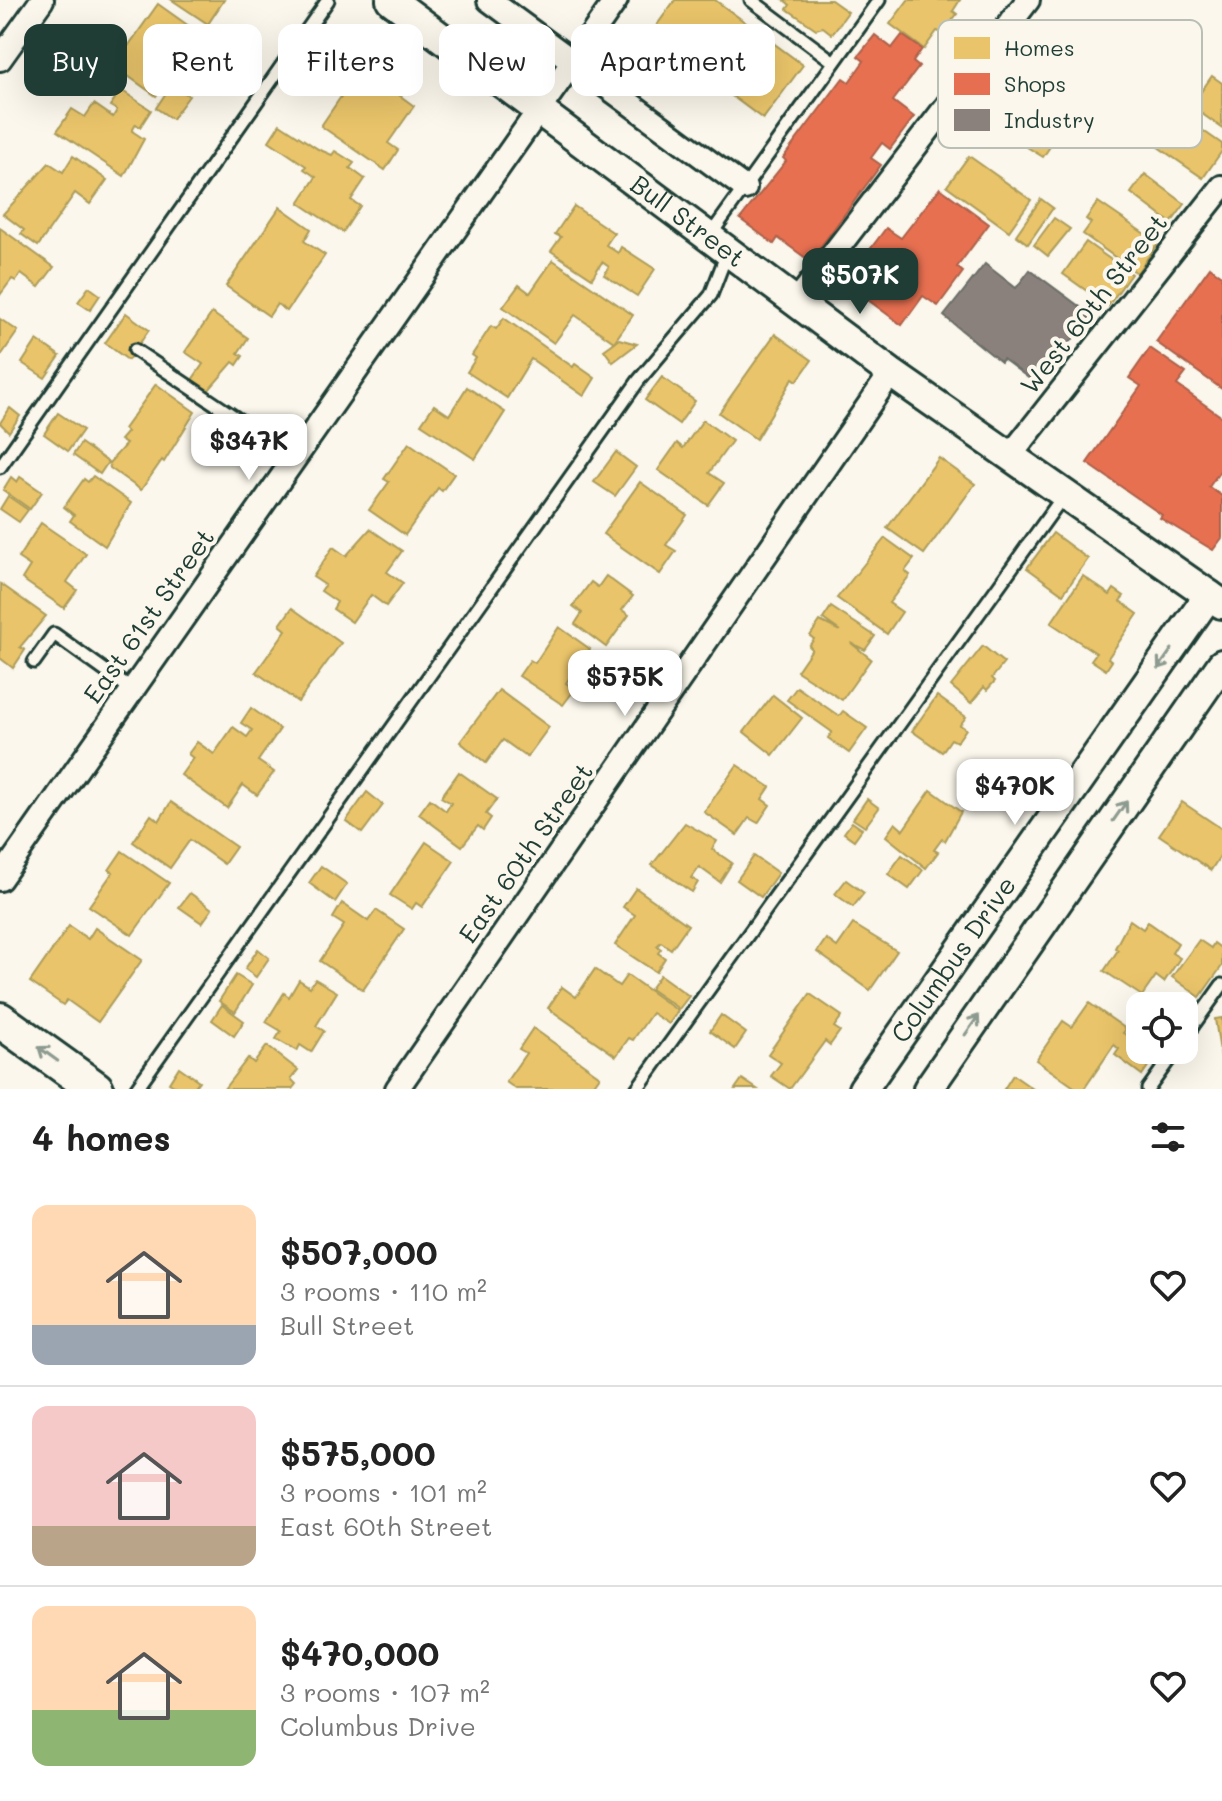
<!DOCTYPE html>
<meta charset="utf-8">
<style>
body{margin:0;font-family:Mali,sans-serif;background:#f2f2f2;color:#222;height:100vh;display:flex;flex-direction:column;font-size:30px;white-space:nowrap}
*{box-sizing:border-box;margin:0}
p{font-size:26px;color:#767676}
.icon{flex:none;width:44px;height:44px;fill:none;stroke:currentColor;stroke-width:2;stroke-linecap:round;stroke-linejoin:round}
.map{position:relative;height:1089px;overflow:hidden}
.panel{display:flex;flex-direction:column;background:#fff;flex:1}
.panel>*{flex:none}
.hud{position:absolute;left:24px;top:24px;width:800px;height:72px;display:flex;gap:16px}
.fabs{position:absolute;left:1126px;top:992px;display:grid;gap:16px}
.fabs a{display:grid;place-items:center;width:72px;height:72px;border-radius:16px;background:#fff;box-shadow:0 8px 32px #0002;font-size:40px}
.price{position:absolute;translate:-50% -68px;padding:0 18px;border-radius:16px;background:#fff;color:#222;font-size:26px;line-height:52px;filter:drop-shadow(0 2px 4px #0008)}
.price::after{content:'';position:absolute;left:50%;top:48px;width:24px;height:18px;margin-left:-12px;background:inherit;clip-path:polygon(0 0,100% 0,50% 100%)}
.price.selected{background:#1f3d34;color:#fff}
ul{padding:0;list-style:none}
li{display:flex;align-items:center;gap:24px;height:200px;padding:0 32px}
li+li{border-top:2px solid #e0e0e0}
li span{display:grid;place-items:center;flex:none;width:224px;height:160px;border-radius:16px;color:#555}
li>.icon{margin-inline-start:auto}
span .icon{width:96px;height:96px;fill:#fffc;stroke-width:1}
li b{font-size:34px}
h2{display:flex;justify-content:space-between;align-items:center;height:96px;padding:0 32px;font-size:34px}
.pill{padding:0 28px;border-radius:16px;background:#fff;box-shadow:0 8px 32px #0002;font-size:28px;line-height:72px}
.pill.selected{background:#1f3d34;color:#fff}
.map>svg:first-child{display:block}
</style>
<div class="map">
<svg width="1222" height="1089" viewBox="0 0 1222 1089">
<rect width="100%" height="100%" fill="#fbf7ec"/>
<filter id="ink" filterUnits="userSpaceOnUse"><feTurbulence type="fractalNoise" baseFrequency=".0125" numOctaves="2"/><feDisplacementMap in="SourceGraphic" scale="16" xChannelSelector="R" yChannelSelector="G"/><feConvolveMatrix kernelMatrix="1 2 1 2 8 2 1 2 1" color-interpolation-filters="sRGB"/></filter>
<g filter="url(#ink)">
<g fill="#e9c46a" stroke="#ac9c5a" stroke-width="2">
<path d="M172,0H224L208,24Z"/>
<path d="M675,0H715L803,65L763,119L713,82L707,90L694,81L699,73L649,36Z"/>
<path d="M784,0H831L848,12L832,34L823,27L816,29L787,9L790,5Z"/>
<path d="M908,0H960L953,11L957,14L943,33L937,31L924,49L890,24Z"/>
<path d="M158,4L217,46L214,50L233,63L219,84L200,70L189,87L171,74L156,96L114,66Z"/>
<path d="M395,53L422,72L408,93L399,86L395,92L414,106L388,143L398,150L385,170L321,126L351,82L367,93Z"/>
<path d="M1212,76L1222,83V128L1191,106Z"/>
<path d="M172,84L189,96L172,119L156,108Z"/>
<path d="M121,90L151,110L140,127L136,124L132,131L144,139L124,176L57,131L72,109L85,117L94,104L113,117L117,110L110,106Z"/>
<path d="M999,92L1060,132L1043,157L987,122L983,115Z"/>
<path d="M1165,104L1222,144V151L1203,178L1148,140L1157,127L1152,124Z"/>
<path d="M280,124L318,149L332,155L335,151L354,163L350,168L365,179L351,200L360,206L343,232L299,203L316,177L304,169L306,166L269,141Z"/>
<path d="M73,156L107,180L90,204L75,193L38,246L21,234L24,230L3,214L49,163L63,172Z"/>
<path d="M969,156L1031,200L1009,231L947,186Z"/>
<path d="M1145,174L1185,204L1171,223L1131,193Z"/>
<path d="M1041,199L1053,208L1028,244L1016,235Z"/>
<path d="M1098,202L1158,243L1137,273L1083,234L1091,223L1086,219Z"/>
<path d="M574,206L614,233L606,245L618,253L621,247L655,269L637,296L604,275L609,267L602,262L592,278L551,251L561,237L555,234Z"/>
<path d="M280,207L311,229L304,241L325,255L287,311L277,304L269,316L226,286Z"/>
<path d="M1054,218L1070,229L1048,256L1034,245Z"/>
<path d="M0,228L54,267L39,287L21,274L16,281L12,279L0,295Z"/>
<path d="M1086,242L1131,274L1108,306L1063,274Z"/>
<path d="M553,260L633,315L614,342L575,315L554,343L503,307L519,285L530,293Z"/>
<path d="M89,287L100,295L90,310L78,302Z"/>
<path d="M126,313L149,330L128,360L105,343Z"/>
<path d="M212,313L248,338L238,353L243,356L237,365L233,362L208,391L192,380L203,364L185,352Z"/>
<path d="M504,318L573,367L575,364L595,378L584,396L531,359L507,398L467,372L476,358L472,355L491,326L496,329Z"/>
<path d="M0,319L18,331L0,357Z"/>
<path d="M775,334L812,360L797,381L793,378L756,439L719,413Z"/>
<path d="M619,339L637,344L613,362L604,350Z"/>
<path d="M37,340L60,356L45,378L22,363Z"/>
<path d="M662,377L695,401L679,424L645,400Z"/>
<path d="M156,384L195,412L164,462L162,460L141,490L110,468L109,463L126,444L120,440L127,432L124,429Z"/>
<path d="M467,387L505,412L475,459L421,424L434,405L449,415Z"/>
<path d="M10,408L20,416L9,432L0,423Z"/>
<path d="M58,413L83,430L68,451L44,434Z"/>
<path d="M703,420L732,441L709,473L724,483L708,505L658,470L677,443L683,448Z"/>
<path d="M81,443L108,462L100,474L73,455Z"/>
<path d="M409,443L454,474L442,491L438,488L405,535L369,510L389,482L384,479Z"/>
<path d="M616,452L636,467L615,496L594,482Z"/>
<path d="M939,458L975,484L924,554L887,528Z"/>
<path d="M93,476L131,503L105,546L70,521L74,515L64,507L84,479L88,482Z"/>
<path d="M11,477L17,482L20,477L42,492L30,509L3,490Z"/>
<path d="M640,482L687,515L666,545L676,551L660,574L603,534Z"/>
<path d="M8,496L28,510L19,522L0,509Z"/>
<path d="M41,523L86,554L67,582L77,590L64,608L22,579L30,566L18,558Z"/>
<path d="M370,529L402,551L387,572L403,583L386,606L371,595L352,622L333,609L337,602L321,591L325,585L313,577L333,547L346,556Z"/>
<path d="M1053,533L1088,559L1063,594L1027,568Z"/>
<path d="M885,538L914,559L905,571L910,575L889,603L902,612L887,634L837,598Z"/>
<path d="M606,576L633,596L622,610L629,615L606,647L575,624L582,613L573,606L591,582L598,587Z"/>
<path d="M1083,576L1110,595L1114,589L1124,596L1120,601L1138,614L1108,658L1112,661L1106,670L1091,660L1096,653L1051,623Z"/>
<path d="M1,584L46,616L20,647L25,650L13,668L0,658Z"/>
<path d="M831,607L875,636L865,650L851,643L871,659L842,700L797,671L812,649L809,646L814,639L810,636L820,621L840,631L823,619Z"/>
<path d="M292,608L341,643L298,702L256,672L286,630L280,625Z"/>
<path d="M559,627L590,649L566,683L575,689L563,705L519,676L530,660L535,663Z"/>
<path d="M983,646L1004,663L992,678L995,681L987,690L984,687L971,703L951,686Z"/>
<path d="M797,687L839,716L843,711L867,728L849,753L828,738L832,732L787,700Z"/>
<path d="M499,690L549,727L527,757L503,740L486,763L460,742Z"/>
<path d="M773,695L802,718L773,755L744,732Z"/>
<path d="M937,696L966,717L960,725L966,729L957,742L951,739L942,752L912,731Z"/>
<path d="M251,708L280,729L258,761L274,772L257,795L243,785L227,808L181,775L193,758L188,754L197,742L214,754L233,727L247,737L252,730L241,723Z"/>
<path d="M737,765L770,787L762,799L770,805L758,823L749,818L737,835L704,812Z"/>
<path d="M459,772L497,799L486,814L491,818L483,830L478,826L462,846L419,814L430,799L446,811L451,803L441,797Z"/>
<path d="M931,790L961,812L945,841L942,839L934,850L938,852L926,868L886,836L895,823L903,830Z"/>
<path d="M367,792L383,805L362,833L346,821Z"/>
<path d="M867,799L879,808L865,827L853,819Z"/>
<path d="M171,802L236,847L224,864L190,840L170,868L133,842L151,815L159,821Z"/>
<path d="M1182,802L1222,829V853L1211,870L1159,835Z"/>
<path d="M852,822L862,829L854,840L844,833Z"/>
<path d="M685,823L717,841L712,849L732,863L720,882L699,867L691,878L698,882L692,892L652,865Z"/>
<path d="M426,842L454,861L422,907L416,903L412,909L390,895Z"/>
<path d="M122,851L169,883L132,935L89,906L113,872L109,870Z"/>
<path d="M902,855L923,870L909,889L888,874Z"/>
<path d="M754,856L778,873L761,897L737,880Z"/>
<path d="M321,866L347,884L335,902L309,883Z"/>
<path d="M846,880L864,893L853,907L835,894Z"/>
<path d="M636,888L688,925L671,949L661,942L657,946L661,949L658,953L665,958L656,972L615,945L635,915L623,907Z"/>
<path d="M190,893L212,909L202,923L179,907Z"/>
<path d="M342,903L368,921L376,910L404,929L363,990L320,961L344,925L333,918Z"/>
<path d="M1130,920L1143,929L1148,922L1178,943L1172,953L1180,958L1164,982L1156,976L1142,996L1104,971L1118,950L1115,948Z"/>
<path d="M853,924L897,951L870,990L817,952L826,939L837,947Z"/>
<path d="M69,926L88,939L95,928L142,960L98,1022L67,1000L63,1005L30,982Z"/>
<path d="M1199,940L1211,948L1214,943L1222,949V966L1200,997L1172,977Z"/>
<path d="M258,949L269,958L256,977L245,969Z"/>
<path d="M595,969L619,986L627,975L678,1011L669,1024L652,1013L633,1040L629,1038L616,1056L548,1008L562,987L576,997Z"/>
<path d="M236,975L252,985L235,1012L219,1001Z"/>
<path d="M660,975L689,996L679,1009L650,989Z"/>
<path d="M315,979L337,992L316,1026L324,1031L311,1052L300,1045L297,1051L276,1039L281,1031L266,1022L284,993L289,997L299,980L310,987Z"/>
<path d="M810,994L842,1016L834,1027L840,1031L830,1045L825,1041L790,1089L771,1076L781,1063L768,1054Z"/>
<path d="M1089,1003L1126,1029L1123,1033L1129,1036L1131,1032L1140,1039V1050L1158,1052L1142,1075L1115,1055L1119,1049L1114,1045L1084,1089H1077L1036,1060L1063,1021L1072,1027Z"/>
<path d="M222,1005L244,1021L234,1036L212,1020Z"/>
<path d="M721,1015L746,1033L735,1049L710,1031Z"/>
<path d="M1222,1018V1058H1221L1215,1019Z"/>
<path d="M533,1028L600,1076L593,1086L597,1089H516L506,1082L526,1053L519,1049Z"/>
<path d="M267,1046L298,1070L291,1079L296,1084L292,1089H224L248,1058L254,1063Z"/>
<path d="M179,1067L199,1081L193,1089H179L169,1083Z"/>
<path d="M1013,1075L1033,1089H1004Z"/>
<path d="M742,1079L757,1089H735Z"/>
</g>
<g fill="#e76f51" stroke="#ab6048" stroke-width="2">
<path d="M875,35L892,48L902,35L922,49L913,62L919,67L893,101L914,117L890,149L882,143L871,158L881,165L810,261L778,238L774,244L740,219L786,161L783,158L843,78L849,82L864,61L858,56Z"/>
<path d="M940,188L989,224L957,267L963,272L938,306L923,296L902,325L845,283L886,228L901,238Z"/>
<path d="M1210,267L1222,276V389L1156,342Z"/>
<path d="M1150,348L1186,373L1177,385L1222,417V468L1209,487L1222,496V538L1213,550L1160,518L1162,515L1087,463L1141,386L1129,378Z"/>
</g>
<path fill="#8a817c" stroke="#6a6d66" stroke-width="2" d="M985,264L1016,288L1030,270L1091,315L1038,385L1003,359L1001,362L944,316Z"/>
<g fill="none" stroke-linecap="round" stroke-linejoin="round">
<g stroke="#1f3d34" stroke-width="17">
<g id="service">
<path d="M751,0L834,62"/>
<path d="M709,237L879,0"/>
<path d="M135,350L294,457"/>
<path d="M0,467L328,0"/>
<path d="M34,662L54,634L132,690"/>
<path d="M1184,1038L1222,985"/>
<path d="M136,1089L639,380L711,295L727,253"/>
<path d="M637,1089L1064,495"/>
<path d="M1148,1089L1176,1050"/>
</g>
</g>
<g stroke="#1f3d34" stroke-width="28">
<g id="minor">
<path d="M489,0L745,188"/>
<path d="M0,59L42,0"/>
<path d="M797,301L1028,0"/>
<path d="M1010,456L1222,187"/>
<path d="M0,879L616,0"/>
<path d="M397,1089L891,373"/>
</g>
</g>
<g stroke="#1f3d34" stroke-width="34">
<g id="tertiary">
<path id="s1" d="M391,0L891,373L1222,604"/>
<path id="s2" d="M863,1089L1209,595"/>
<path d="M928,1089L1222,664"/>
</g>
</g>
<g stroke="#1f3d34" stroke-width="40">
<path id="primary" d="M0,1020L96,1089"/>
</g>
<use href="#service" stroke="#fbf7ec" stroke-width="11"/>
<use href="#minor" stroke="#fbf7ec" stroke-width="22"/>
<use href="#tertiary" stroke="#fbf7ec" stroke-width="28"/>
<use href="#primary" stroke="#fbf7ec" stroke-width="34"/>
</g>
<defs><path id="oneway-shaft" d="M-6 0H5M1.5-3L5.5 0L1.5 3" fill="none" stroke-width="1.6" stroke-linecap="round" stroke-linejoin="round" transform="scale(2)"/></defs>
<g stroke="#8d9a90">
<use href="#oneway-shaft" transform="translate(1165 659) rotate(125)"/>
<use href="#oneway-shaft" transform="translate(1120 811) rotate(-55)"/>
<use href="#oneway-shaft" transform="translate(972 1025) rotate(-55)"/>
<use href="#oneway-shaft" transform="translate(48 1054) rotate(-144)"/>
</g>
</g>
<g text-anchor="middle" stroke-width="8" stroke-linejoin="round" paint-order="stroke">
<g font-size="26" fill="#1f3d34" stroke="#fbf7ec">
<text dy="9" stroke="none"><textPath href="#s1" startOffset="370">Bull Street</textPath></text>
<text transform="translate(1094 304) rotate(-52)" y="9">West 60th Street</text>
<text transform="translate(149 616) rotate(-55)" y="9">East 61st Street</text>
<text transform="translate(526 853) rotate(-55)" y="9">East 60th Street</text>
<text dy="9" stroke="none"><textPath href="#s2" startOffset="158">Columbus Drive</textPath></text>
</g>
</g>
<rect x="938" y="20" width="264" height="128" rx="12" fill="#fbf7ec" stroke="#b9bfb5" stroke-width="2"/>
<rect x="954" y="37" width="36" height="22" fill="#e9c46a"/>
<rect x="954" y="73" width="36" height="22" fill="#e76f51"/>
<rect x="954" y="109" width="36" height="22" fill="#8a817c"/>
<g font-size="22" fill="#1f3d34">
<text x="1004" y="56">Homes</text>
<text x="1004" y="92">Shops</text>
<text x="1004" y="128">Industry</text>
</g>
</svg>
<div class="fabs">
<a><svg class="icon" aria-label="locate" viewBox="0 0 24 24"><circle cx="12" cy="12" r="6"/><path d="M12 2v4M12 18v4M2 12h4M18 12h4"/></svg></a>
</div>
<b class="price selected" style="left:860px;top:316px">$507K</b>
<b class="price" style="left:249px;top:482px">$347K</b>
<b class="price" style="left:625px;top:718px">$575K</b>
<b class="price" style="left:1015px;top:827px">$470K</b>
<div class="hud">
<a class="pill selected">Buy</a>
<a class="pill">Rent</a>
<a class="pill">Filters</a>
<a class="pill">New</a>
<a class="pill">Apartment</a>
</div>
</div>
<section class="panel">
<h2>4 homes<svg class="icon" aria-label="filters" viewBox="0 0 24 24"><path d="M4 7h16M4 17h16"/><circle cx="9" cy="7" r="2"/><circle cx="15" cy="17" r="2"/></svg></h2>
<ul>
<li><span style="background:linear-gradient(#ffd9b3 75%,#9aa5b1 0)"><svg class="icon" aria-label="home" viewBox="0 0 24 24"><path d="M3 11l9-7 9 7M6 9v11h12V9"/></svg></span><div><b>$507,000</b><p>3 rooms · 110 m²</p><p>Bull Street</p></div><svg class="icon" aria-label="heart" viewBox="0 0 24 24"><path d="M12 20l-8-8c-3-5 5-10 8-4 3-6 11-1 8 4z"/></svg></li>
<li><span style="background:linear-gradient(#f6c9c9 75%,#b9a48a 0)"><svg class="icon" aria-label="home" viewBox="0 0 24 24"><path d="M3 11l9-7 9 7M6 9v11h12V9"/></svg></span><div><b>$575,000</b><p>3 rooms · 101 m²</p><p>East 60th Street</p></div><svg class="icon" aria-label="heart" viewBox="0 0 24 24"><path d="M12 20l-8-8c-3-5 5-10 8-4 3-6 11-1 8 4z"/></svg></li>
<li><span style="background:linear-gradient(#ffd9b3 65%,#8fb573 0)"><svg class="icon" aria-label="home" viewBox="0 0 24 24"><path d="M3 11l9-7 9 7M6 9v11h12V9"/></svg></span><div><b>$470,000</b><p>3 rooms · 107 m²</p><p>Columbus Drive</p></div><svg class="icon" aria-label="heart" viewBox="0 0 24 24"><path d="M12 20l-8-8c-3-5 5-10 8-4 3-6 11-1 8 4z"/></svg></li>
</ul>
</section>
